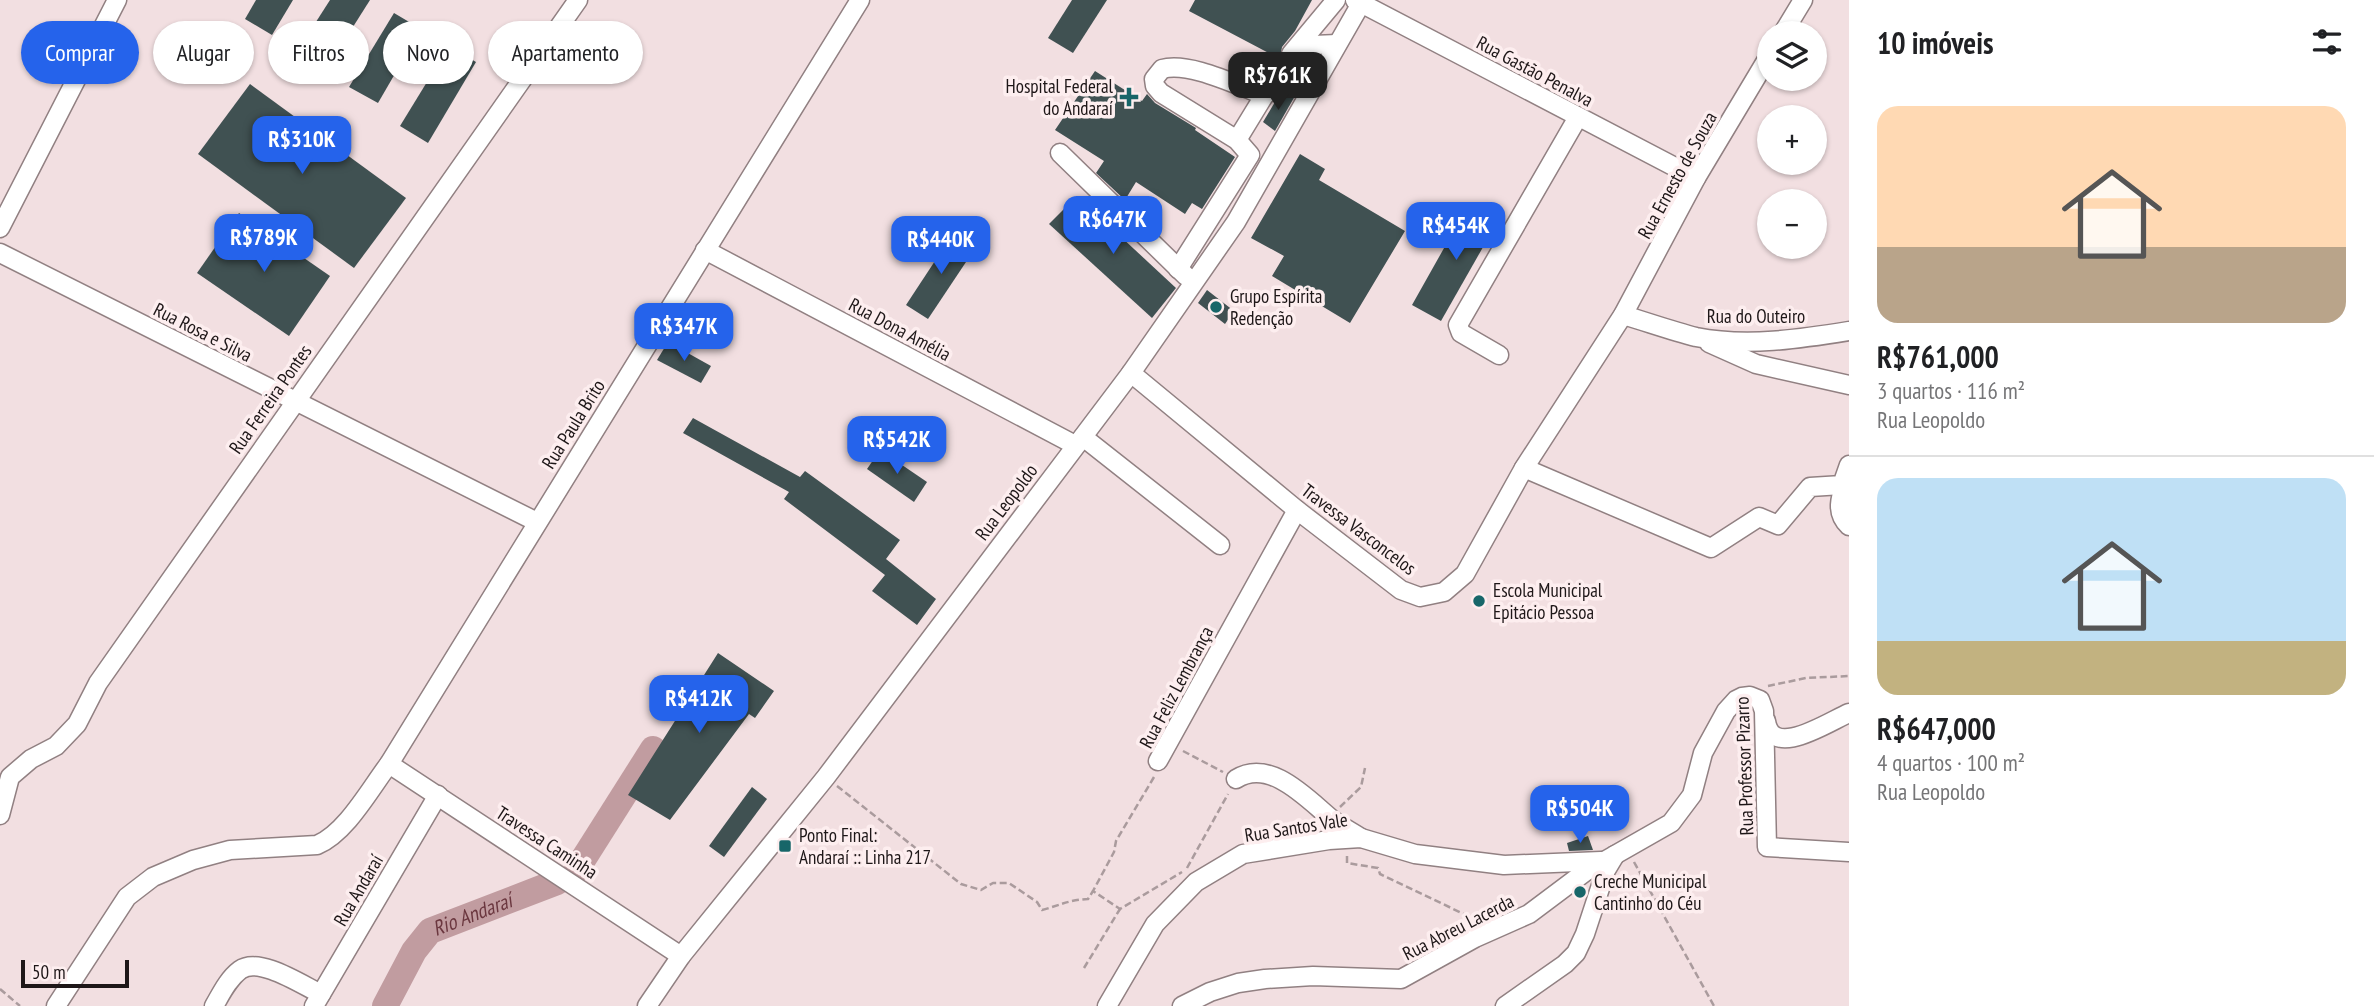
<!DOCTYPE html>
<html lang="pt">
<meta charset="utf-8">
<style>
body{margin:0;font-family:"PT Sans Narrow",sans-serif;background:#f2f2f2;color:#202124;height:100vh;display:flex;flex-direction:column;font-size:26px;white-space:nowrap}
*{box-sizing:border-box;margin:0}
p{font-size:23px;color:#757577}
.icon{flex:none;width:38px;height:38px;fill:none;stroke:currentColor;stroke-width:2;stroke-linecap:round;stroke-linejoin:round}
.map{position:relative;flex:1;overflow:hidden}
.sheet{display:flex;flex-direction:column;background:#fff;width:525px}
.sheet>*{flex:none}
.hud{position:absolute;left:21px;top:21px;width:665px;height:63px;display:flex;gap:14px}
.buttons{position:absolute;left:1757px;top:21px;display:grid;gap:14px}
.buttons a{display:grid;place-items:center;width:70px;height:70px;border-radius:50%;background:#fff;box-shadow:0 2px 5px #0004;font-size:35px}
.scale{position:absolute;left:21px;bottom:18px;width:108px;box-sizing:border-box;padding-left:7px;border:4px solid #1e1718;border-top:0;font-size:19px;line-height:24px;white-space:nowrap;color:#1e1718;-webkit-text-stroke:5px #fdeeef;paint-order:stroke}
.price{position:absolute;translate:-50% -60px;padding:0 16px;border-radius:14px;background:#2563eb;color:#fff;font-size:23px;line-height:46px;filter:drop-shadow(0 2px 4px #0008)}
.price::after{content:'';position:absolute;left:50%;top:42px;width:21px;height:16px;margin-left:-10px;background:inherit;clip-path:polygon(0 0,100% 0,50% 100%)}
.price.current{background:#222;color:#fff}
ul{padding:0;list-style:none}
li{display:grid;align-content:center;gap:14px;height:371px;padding:0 28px}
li+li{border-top:2px solid #e0e0e0}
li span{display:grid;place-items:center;height:217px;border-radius:21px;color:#555}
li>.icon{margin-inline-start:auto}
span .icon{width:126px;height:126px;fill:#fffc;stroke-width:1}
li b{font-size:30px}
h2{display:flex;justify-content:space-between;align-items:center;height:84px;padding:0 28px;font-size:30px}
.pill{padding:0 24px;border-radius:32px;background:#fff;box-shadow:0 2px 5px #0004;font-size:24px;line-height:63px}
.pill.current{background:#2563eb;color:#fff}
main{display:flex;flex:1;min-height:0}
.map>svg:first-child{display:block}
</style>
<main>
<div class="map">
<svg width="1849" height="1006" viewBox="0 0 1849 1006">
<rect width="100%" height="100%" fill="#f2dfe1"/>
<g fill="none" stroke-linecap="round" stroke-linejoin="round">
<g stroke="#c19ca0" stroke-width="26">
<path d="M577,869L653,749"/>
<path id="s1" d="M385,1006L414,951L430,931L557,882"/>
</g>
</g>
<g fill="#405152">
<path d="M256,0H293L272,35L245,19Z"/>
<path d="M330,0H370L327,68L298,50Z"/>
<path d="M1072,0H1107L1073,53L1048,38Z"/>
<path d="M1195,0H1312L1295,31L1282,47L1280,59L1189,11Z"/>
<path d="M394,13L421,29L378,103L349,87Z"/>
<path d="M449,46L476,62L428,143L400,126Z"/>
<path d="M1095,71L1142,101L1147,94L1155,103L1196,128L1195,130L1235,157L1202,209L1192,203L1185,214L1136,182L1125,200L1096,173L1104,161L1055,130Z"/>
<path d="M250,84L406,198L354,268L198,154Z"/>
<path d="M1290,93L1295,96L1275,131L1263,122L1275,102Z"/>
<path d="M1300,154L1325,169L1319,180L1405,231L1350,323L1272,276L1284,256L1251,238Z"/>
<path d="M1077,196L1176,288L1152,318L1049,224Z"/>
<path d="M1470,202L1499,219L1441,321L1412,305Z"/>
<path d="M239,213L330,276L289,336L197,273Z"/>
<path d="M954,232L976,247L928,319L906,305Z"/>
<path d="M1207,290L1234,311L1225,324L1198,303Z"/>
<path d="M668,342L711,366L701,383L657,360Z"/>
<path d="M693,418L800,477L805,471L900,540L886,559L936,599L917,625L872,591L885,575L784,499L789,492L683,433Z"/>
<path d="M880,450L927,482L914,502L867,469Z"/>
<path d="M718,653L774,691L755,718L749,714L670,820L628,795Z"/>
<path d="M752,787L767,799L724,857L709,846Z"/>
<path d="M1588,836L1593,850L1569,851L1567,843Z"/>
</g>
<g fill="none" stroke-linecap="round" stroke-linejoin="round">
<g stroke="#918082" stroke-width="21">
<g id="minor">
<path d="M1355,0L1696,178"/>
<path d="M1783,33L1803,0"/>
<path d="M1291,54L1336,0"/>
<path d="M1237,140L1270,86"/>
<path d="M1060,153L1186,276"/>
<path d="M0,228L117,0"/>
<path d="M705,250L1075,445"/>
<path d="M0,253L537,522"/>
<path d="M1178,269L1250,155L1237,140L1161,93L1155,86L1154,79L1162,69C1189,61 1238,86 1264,95L1284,83L1306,51L1314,45L1337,44"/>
<path d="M1623,315C1647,322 1672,331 1696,337C1746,347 1800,339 1849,331"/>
<path d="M1709,343L1756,364L1849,385"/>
<path d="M1499,355L1461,333L1458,325L1578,117"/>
<path d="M1131,373L1297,510L1401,590L1420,597L1444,592L1465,574L1524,468L1623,315L1696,178L1769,56"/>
<path d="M1083,437L1220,545"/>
<path d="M1524,468L1711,548L1759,517L1778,525L1810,487L1842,485L1849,465"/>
<path d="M1848,475C1842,493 1833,511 1849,526"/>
<path d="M1766,721C1772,760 1828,722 1849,713"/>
<path d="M1158,761L1297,510"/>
<path d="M389,764L681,956"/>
<path d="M1236,779C1271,757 1309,801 1334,821C1342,827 1352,832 1361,838"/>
<path d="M0,815L10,777L31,759L56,746L77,724L98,683L578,0"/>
<path d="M56,1006L127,897L153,877L193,860L230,850L317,845C346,833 370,789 389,764L860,0"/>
<path d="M214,1006C221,994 228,979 240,970C259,956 302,985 321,994"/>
<path d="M314,1006L438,795"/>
<path d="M647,1006L681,956L826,777L1131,373L1236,222L1363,0"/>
<path d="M1107,1006L1155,924L1196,882L1243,854L1329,840L1361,838L1415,854L1504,865L1601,861"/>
<path d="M1182,1006L1210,992L1238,983L1265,979L1313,976L1401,979L1475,938L1529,914L1585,872L1671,823L1692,795L1703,753L1726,711L1736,700L1742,697L1750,696L1760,700L1764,711L1767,847L1849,852"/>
<path d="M1505,1006L1565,964L1576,953L1585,934L1606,870L1615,855"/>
</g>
</g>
<g stroke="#aa9b9d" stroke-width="2.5" stroke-dasharray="7 3.5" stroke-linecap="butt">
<path d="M1768,686L1806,678L1849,676"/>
<path d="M1183,751L1223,772"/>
<path d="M1154,777L1116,841L1114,852L1093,891L1120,909L1182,872"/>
<path d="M837,786L961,884L981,890L993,883H1009L1037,902L1042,910C1061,905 1068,900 1088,899L1093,891"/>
<path d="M1340,807L1361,787L1365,768"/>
<path d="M1347,856V863L1378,868L1380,874L1468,916L1472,923"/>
<path d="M1634,862L1714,1006"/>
<path d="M1187,868L1228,794"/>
<path d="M1084,968L1120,909"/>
<path d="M0,989L20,1006"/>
</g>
<use href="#minor" stroke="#fff" stroke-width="18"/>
</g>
<g fill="#176669" stroke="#fdeeef" stroke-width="2.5">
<path d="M1125.5 86.5h7v7h7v7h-7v7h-7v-7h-7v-7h7z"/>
<circle cx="1216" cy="307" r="7"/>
<circle cx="1479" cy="601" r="7"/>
<rect x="778" y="839" width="14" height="14" rx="3.5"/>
<circle cx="1580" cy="892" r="7"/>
</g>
<g text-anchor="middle" stroke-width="7" stroke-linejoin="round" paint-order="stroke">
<g font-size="19" fill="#1e1718" stroke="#fdeeef">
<text transform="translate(1535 71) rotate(28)" y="7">Rua Gastão Penalva</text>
<text transform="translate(1677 175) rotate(-61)" y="7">Rua Ernesto de Souza</text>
<text x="1756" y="323">Rua do Outeiro</text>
<text transform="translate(900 329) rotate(28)" y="7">Rua Dona Amélia</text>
<text transform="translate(203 332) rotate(27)" y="7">Rua Rosa e Silva</text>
<text transform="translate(270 399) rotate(-55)" y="7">Rua Ferreira Pontes</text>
<text transform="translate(573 424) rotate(-58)" y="7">Rua Paula Brito</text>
<text transform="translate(1006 502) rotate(-53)" y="7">Rua Leopoldo</text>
<text transform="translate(1359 529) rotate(37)" y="7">Travessa Vasconcelos</text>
<text transform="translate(1176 687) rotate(-62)" y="7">Rua Feliz Lembrança</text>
<text transform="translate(1744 766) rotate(-92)" y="7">Rua Professor Pizarro</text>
<text transform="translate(1296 827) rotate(-9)" y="7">Rua Santos Vale</text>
<text transform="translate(547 842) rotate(33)" y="7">Travessa Caminha</text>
<text transform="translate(358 890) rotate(-60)" y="7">Rua Andaraí</text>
<text transform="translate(1458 927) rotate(-27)" y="7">Rua Abreu Lacerda</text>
</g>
<g font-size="19" fill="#1e1718" stroke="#fdeeef" text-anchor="start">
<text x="1113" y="93" text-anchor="end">Hospital Federal<tspan x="1113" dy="22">do Andaraí</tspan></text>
<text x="1230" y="303">Grupo Espírita<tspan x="1230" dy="22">Redenção</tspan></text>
<text x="1493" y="597">Escola Municipal<tspan x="1493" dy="22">Epitácio Pessoa</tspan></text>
<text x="799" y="842">Ponto Final:<tspan x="799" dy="22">Andaraí :: Linha 217</tspan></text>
<text x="1594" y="888">Creche Municipal<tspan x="1594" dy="22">Cantinho do Céu</tspan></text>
</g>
<g font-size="21" font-style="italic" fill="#6b373f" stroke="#fdeeef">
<text dy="7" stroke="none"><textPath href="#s1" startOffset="133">Rio Andaraí</textPath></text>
</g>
</g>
</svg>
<div class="buttons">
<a><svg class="icon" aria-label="layers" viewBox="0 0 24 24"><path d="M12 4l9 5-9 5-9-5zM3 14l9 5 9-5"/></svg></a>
<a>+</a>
<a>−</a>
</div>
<div class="scale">50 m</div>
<b class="price current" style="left:1278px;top:112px">R$761K</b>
<b class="price" style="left:302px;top:176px">R$310K</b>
<b class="price" style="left:1113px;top:256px">R$647K</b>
<b class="price" style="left:1456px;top:262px">R$454K</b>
<b class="price" style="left:264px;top:274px">R$789K</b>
<b class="price" style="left:941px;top:276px">R$440K</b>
<b class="price" style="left:684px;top:363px">R$347K</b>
<b class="price" style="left:897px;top:476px">R$542K</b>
<b class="price" style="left:699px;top:735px">R$412K</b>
<b class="price" style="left:1580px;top:845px">R$504K</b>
<div class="hud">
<a class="pill current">Comprar</a>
<a class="pill">Alugar</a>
<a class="pill">Filtros</a>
<a class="pill">Novo</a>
<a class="pill">Apartamento</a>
</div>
</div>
<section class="sheet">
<h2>10 imóveis<svg class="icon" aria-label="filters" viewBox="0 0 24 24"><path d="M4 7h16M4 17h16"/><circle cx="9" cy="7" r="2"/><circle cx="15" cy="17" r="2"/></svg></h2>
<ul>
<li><span style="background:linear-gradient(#ffd9b3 65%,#b9a48a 0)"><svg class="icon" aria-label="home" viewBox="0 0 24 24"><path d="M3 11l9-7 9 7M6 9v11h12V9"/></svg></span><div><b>R$761,000</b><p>3 quartos · 116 m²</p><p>Rua Leopoldo</p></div></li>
<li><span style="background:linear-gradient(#bfe0f5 75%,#c2b280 0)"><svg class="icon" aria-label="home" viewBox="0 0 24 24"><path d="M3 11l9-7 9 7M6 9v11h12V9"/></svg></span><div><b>R$647,000</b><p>4 quartos · 100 m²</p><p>Rua Leopoldo</p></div></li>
</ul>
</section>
</main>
